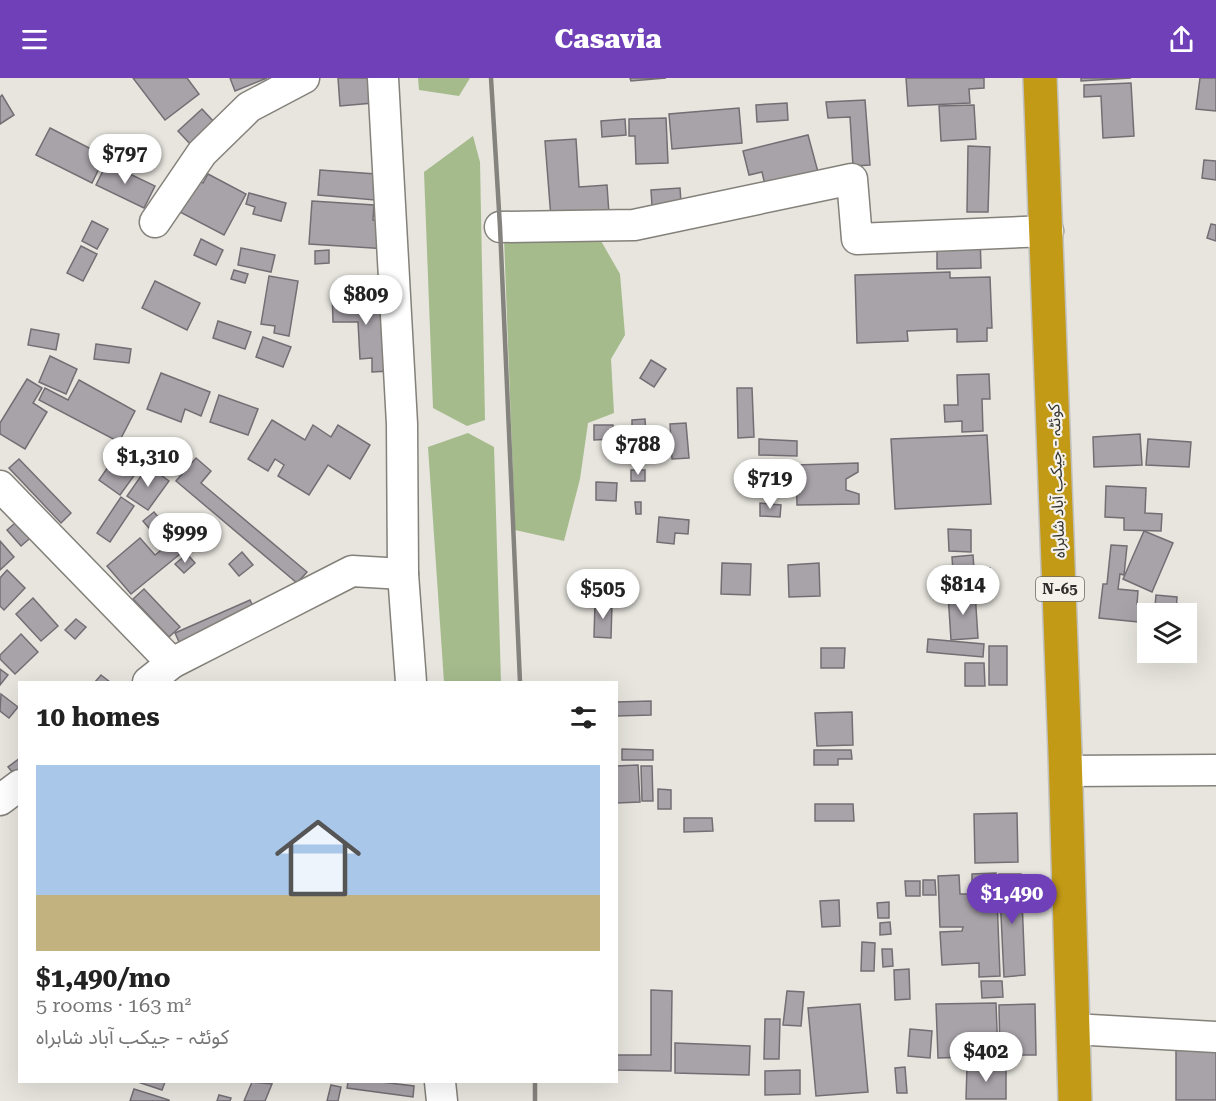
<!DOCTYPE html>
<meta charset="utf-8">
<style>
body{margin:0;font-family:"Roboto Serif","Noto Sans Arabic",serif;background:#f6f6f6;color:#222;height:100vh;display:flex;flex-direction:column;font-size:22px;white-space:nowrap}
*{box-sizing:border-box;margin:0}
p{font-size:20px;color:#767676}
.icon{flex:none;width:33px;height:33px;fill:none;stroke:currentColor;stroke-width:2;stroke-linecap:round;stroke-linejoin:round}
.map{position:relative;flex:1;overflow:hidden}
.side{position:absolute;left:18px;top:603px;width:600px;height:402px;display:flex;flex-direction:column;background:#fff;border-radius:0px;box-shadow:0 6px 24px #0002}
.side>*{flex:none}
.buttons{position:absolute;left:1137px;top:525px;display:grid;gap:12px}
.buttons a{display:grid;place-items:center;width:60px;height:60px;border-radius:0px;background:#fff;box-shadow:0 6px 24px #0002;font-size:30px}
.price{position:absolute;translate:-50% -51px;padding:0 14px;border-radius:21px;background:#fff;color:#222;font-size:20px;line-height:39px;filter:drop-shadow(0 2px 3px #0008)}
.price::after{content:'';position:absolute;left:50%;top:36px;width:18px;height:14px;margin-left:-9px;background:inherit;clip-path:polygon(0 0,100% 0,50% 100%)}
.price.selected{background:#6f40b8;color:#fff}
ul{padding:0;list-style:none}
li{display:grid;align-content:center;gap:12px;height:318px;padding:0 18px}
li span{display:grid;place-items:center;height:186px;border-radius:0px;color:#555}
li>.icon{margin-inline-start:auto}
span .icon{width:108px;height:108px;fill:#fffc;stroke-width:1}
li b{font-size:26px}
h2{display:flex;justify-content:space-between;align-items:center;height:72px;padding:0 18px;font-size:26px}
header{display:flex;justify-content:space-between;align-items:center;height:78px;padding:0 18px;background:#6f40b8;color:#fff;font-size:27px;font-weight:800}
.map>svg:first-child{display:block}
</style>
<header><svg class="icon" aria-label="menu" viewBox="0 0 24 24"><path d="M4 6h16M4 12h16M4 18h16"/></svg>Casavia<svg class="icon" aria-label="share" viewBox="0 0 24 24"><path d="M12 15V3M7 8l5-5 5 5M5 13v7h14v-7"/></svg></header>
<div class="map">
<svg width="1216" height="1023" viewBox="0 0 1216 1023">
<rect width="100%" height="100%" fill="#e7e5de"/>
<g fill="#a5bb8c">
<path d="M418,0H470L459,18L419,12Z"/>
<path d="M473,58L480,84L485,342L467,348L433,330L424,94Z"/>
<path d="M597,156L620,196L625,257L611,281L614,335L588,345L580,401L564,463L515,452L504,160Z"/>
<path d="M468,355L494,369L501,604H444L428,369Z"/>
</g>
<g fill="#a8a3a9" stroke="#736e74" stroke-width="1.5">
<path d="M133,0H187L199,16L165,42Z"/>
<path d="M230,0H267L235,13Z"/>
<path d="M338,0H371L373,25L340,28Z"/>
<path d="M630,0H666L631,3Z"/>
<path d="M906,0H984V10L969,11L970,25L908,28Z"/>
<path d="M1081,0H1131L1081,3Z"/>
<path d="M1200,0H1216V33L1196,31Z"/>
<path d="M1131,5L1134,58L1103,60L1101,18L1084,19V7Z"/>
<path d="M2,17L14,37L0,46V19Z"/>
<path d="M865,22L870,87L853,88L850,39L828,40L826,24Z"/>
<path d="M787,25L788,42L757,44L756,27Z"/>
<path d="M974,27L976,61L941,63L939,28Z"/>
<path d="M739,30L742,65L672,71L669,36Z"/>
<path d="M202,31L215,45L191,67L178,53Z"/>
<path d="M666,40L668,85L636,86L635,58H629V41Z"/>
<path d="M625,41L626,57L602,59L601,43Z"/>
<path d="M50,50L105,78L92,105L36,77Z"/>
<path d="M808,57L818,94L765,107L762,94L749,97L743,73Z"/>
<path d="M576,61L579,109L607,107L609,136L551,140L545,63Z"/>
<path d="M968,68L990,69L988,134H967Z"/>
<path d="M1204,82L1216,83V102L1202,100Z"/>
<path d="M107,85L155,108L144,130L96,107Z"/>
<path d="M320,92L376,96L375,122L318,117Z"/>
<path d="M208,96L246,116L224,157L178,133L195,101L203,105Z"/>
<path d="M680,110L681,125L652,128L651,112Z"/>
<path d="M249,115L286,125L281,143L253,136L255,129L246,126Z"/>
<path d="M312,123L374,127L373,142L389,144L388,171L309,166Z"/>
<path d="M92,143L108,151L97,171L82,163Z"/>
<path d="M1211,146L1216,147V163L1207,160Z"/>
<path d="M980,158L981,190L937,191V159Z"/>
<path d="M201,161L223,172L216,187L194,177Z"/>
<path d="M81,168L97,176L83,203L67,195Z"/>
<path d="M241,170L275,177L271,194L238,187Z"/>
<path d="M329,172V185L315,186V173Z"/>
<path d="M234,192L248,196L245,205L231,201Z"/>
<path d="M950,194V200L990,199L992,250H987V263L957,264V251L907,253L908,263L857,265L855,197Z"/>
<path d="M269,198L298,203L289,258L274,255L275,248L261,246Z"/>
<path d="M155,203L200,225L187,252L142,230Z"/>
<path d="M358,212L359,226L388,225L390,293L372,294V280L360,281L358,244H333L332,213Z"/>
<path d="M218,243L251,254L245,271L213,260Z"/>
<path d="M31,251L59,256L56,272L28,267Z"/>
<path d="M263,259L291,269L283,289L256,279Z"/>
<path d="M96,266L131,271L129,285L94,281Z"/>
<path d="M50,278L77,291L66,316L39,304Z"/>
<path d="M651,282L666,291L654,309L640,300Z"/>
<path d="M161,295L210,314L201,338L185,331L181,344L147,331Z"/>
<path d="M989,296L990,321H982L983,353L962,354V343L945,344L944,327H958L957,297Z"/>
<path d="M27,301L42,310L33,325L47,334L25,371L0,356V345Z"/>
<path d="M79,302L135,333L119,364L39,322L45,310L68,322Z"/>
<path d="M737,310H752L754,359L738,360Z"/>
<path d="M219,317L258,331L248,357L210,344Z"/>
<path d="M645,341L646,357H632V342Z"/>
<path d="M272,342L305,362L313,347L331,359L338,347L370,367L350,401L328,387L309,417L278,398L284,387L275,381L268,393L248,381Z"/>
<path d="M686,345L689,380L672,381L670,346Z"/>
<path d="M594,347H613V361L594,362Z"/>
<path d="M1140,356L1142,387L1094,389L1093,359Z"/>
<path d="M987,357L991,426L895,431L891,361Z"/>
<path d="M759,361L797,363V378L759,377Z"/>
<path d="M1148,361L1191,364L1189,389L1146,387Z"/>
<path d="M617,364H640V376L617,375Z"/>
<path d="M119,373L141,388L120,417L99,402Z"/>
<path d="M196,380L211,393L201,405L307,494L297,505L176,403Z"/>
<path d="M19,381L71,435L61,445L9,390Z"/>
<path d="M858,385V394L846,401V412L859,416V426L797,427L796,387Z"/>
<path d="M148,388L169,403L148,432L127,418Z"/>
<rect x="631" y="392" width="14" height="11"/>
<path d="M596,404L617,405L616,423L596,422Z"/>
<path d="M1106,408L1146,410L1145,435L1162,436L1161,453L1124,452V440L1105,439Z"/>
<path d="M121,419L134,428L110,464L97,455Z"/>
<path d="M635,424H641V436H636Z"/>
<path d="M760,425L781,427L780,439L760,438Z"/>
<path d="M154,434L185,472L131,516L107,488L140,460L155,477L165,469L143,443Z"/>
<path d="M659,439L689,442L688,456L675,455L674,466L657,464Z"/>
<path d="M21,440L35,456L21,468L7,452Z"/>
<path d="M948,451L971,452V474L949,473Z"/>
<path d="M1144,453L1173,465L1152,514L1123,501Z"/>
<path d="M0,463L14,479L0,492Z"/>
<path d="M1111,467L1127,468L1124,497L1120,496L1118,511L1138,513L1137,526L1155,528L1156,517L1177,519L1176,536H1148V545L1099,540L1103,506H1107Z"/>
<path d="M242,474L253,487L239,498L229,486Z"/>
<path d="M187,476L195,485L184,495L175,486Z"/>
<path d="M973,477L974,491L990,490L992,506L954,509L952,479Z"/>
<path d="M722,485L751,486L750,517L721,516Z"/>
<path d="M819,485L820,518L789,519L788,487Z"/>
<path d="M7,492L25,510L4,532L0,528V500Z"/>
<path d="M144,511L180,549L169,559L133,521Z"/>
<path d="M975,514L978,560L951,562L948,516Z"/>
<path d="M33,520L58,548L41,563L16,536Z"/>
<path d="M250,522L255,533L180,566L175,555Z"/>
<path d="M595,524L612,525L611,560L594,559Z"/>
<path d="M76,541L86,549L75,561L65,552Z"/>
<path d="M21,556L38,574L15,596L0,581V577Z"/>
<path d="M928,561L984,566L983,579L927,574Z"/>
<rect x="989" y="568" width="18" height="39"/>
<path d="M821,570H845L844,590H821Z"/>
<path d="M965,585H984L985,608H965Z"/>
<path d="M0,591L8,597L0,607Z"/>
<path d="M101,597L110,604H95Z"/>
<path d="M1,616L18,629L9,640L0,633Z"/>
<path d="M651,623V637L616,638V624Z"/>
<path d="M852,634L853,667L817,668L815,635Z"/>
<path d="M622,671L653,672V682H622Z"/>
<path d="M814,672H851L852,681H838V687H814Z"/>
<path d="M20,680V690L13,695L8,689Z"/>
<path d="M638,687L640,724L616,725V688Z"/>
<path d="M641,688H652L653,723H642Z"/>
<path d="M658,711L671,712V731H658Z"/>
<path d="M815,726H853L854,743H815Z"/>
<path d="M1017,735L1018,784L975,785L974,736Z"/>
<path d="M684,740H712L713,753L684,754Z"/>
<path d="M996,795L1000,898L979,899V885L942,887L940,854L962,853L963,849H940L938,798L959,797L960,816H972V796Z"/>
<path d="M999,796H1021L1025,897L1004,899Z"/>
<path d="M923,802H935L936,817H923Z"/>
<path d="M905,803H920V818H906Z"/>
<path d="M839,822L840,848L822,849L820,823Z"/>
<path d="M889,824V840H878L877,825Z"/>
<path d="M890,844L891,856L880,857V845Z"/>
<path d="M862,864L875,865L874,893H861Z"/>
<path d="M882,871H892L893,888L883,889Z"/>
<path d="M909,891L910,921L895,922L894,892Z"/>
<path d="M981,903H1002L1003,919L982,920Z"/>
<path d="M651,912L672,913L671,993L616,992V977H651Z"/>
<path d="M787,913L804,914L801,948L783,947Z"/>
<path d="M996,925L998,978L938,980L936,926Z"/>
<path d="M860,926L868,1014L816,1018L808,930Z"/>
<path d="M1035,926L1036,977H1000L999,927Z"/>
<path d="M765,941H780L779,981H764Z"/>
<path d="M910,951L932,953L930,980L908,978Z"/>
<path d="M675,965L750,968L749,997L675,995Z"/>
<rect x="1176" y="967" width="40" height="55"/>
<path d="M967,988L1006,989V1021H966Z"/>
<path d="M905,989L907,1015H897L895,990Z"/>
<path d="M800,992V1016L765,1017V993Z"/>
<path d="M138,1004H165L162,1012Z"/>
<path d="M252,1004L272,1006L265,1023H244Z"/>
<path d="M348,1004H381L414,1008L413,1019L347,1010Z"/>
<path d="M331,1007L341,1009L338,1023H327Z"/>
<path d="M134,1011L169,1022V1023H130Z"/>
<path d="M219,1017L231,1020L230,1023H217Z"/>
</g>
<g fill="none" stroke-linecap="round" stroke-linejoin="round">
<g stroke="#83817a" stroke-width="33">
<g id="minor">
<path d="M383,0L402,346L403,496L411,604"/>
<path d="M155,144L202,75L249,29L304,0"/>
<path d="M500,149L634,147L852,101L857,161L1048,153"/>
<path d="M0,408L172,585"/>
<path d="M148,604L172,585L352,493L403,496"/>
<path d="M1066,693L1216,692"/>
<path d="M0,722L20,707"/>
<path d="M1073,951L1216,959"/>
<path d="M440,1004L442,1023"/>
</g>
</g>
<g stroke="#c1c1c0" stroke-width="36">
<path id="highway" d="M1040,0L1065,675L1075,1023"/>
</g>
<use href="#minor" stroke="#fff" stroke-width="30"/>
<use href="#highway" stroke="#c39a16" stroke-width="33"/>
<g stroke="#85837e" stroke-width="4.5">
<path d="M491,0L500,149L520,604"/>
<path d="M535,1004V1023"/>
</g>
</g>
<g text-anchor="middle" stroke-width="4.5" stroke-linejoin="round" paint-order="stroke">
<rect fill="#f5f2eb" stroke="#6c6a66" stroke-width="1.5" x="1036" y="499" width="48" height="24" rx="4.5"/>
<g font-size="15" font-weight="bold" fill="#31302d">
<text x="1060" y="516">N-65</text>
</g>
<g font-size="16" fill="#31302d" stroke="#f5f2eb">
<text transform="translate(1056 403) rotate(-92)" y="6">کوئٹہ - جیکب آباد شاہراہ</text>
</g>
</g>
</svg>
<div class="buttons">
<a><svg class="icon" aria-label="layers" viewBox="0 0 24 24"><path d="M12 4l9 5-9 5-9-5zM3 14l9 5 9-5"/></svg></a>
</div>
<b class="price" style="left:125px;top:107px">$797</b>
<b class="price" style="left:366px;top:248px">$809</b>
<b class="price" style="left:638px;top:398px">$788</b>
<b class="price" style="left:148px;top:410px">$1,310</b>
<b class="price" style="left:770px;top:432px">$719</b>
<b class="price" style="left:185px;top:486px">$999</b>
<b class="price" style="left:963px;top:538px">$814</b>
<b class="price" style="left:603px;top:542px">$505</b>
<b class="price selected" style="left:1012px;top:847px">$1,490</b>
<b class="price" style="left:986px;top:1005px">$402</b>
<section class="side">
<h2>10 homes<svg class="icon" aria-label="filters" viewBox="0 0 24 24"><path d="M4 7h16M4 17h16"/><circle cx="9" cy="7" r="2"/><circle cx="15" cy="17" r="2"/></svg></h2>
<ul>
<li><span style="background:linear-gradient(#a9c7e8 70%,#c2b280 0)"><svg class="icon" aria-label="home" viewBox="0 0 24 24"><path d="M3 11l9-7 9 7M6 9v11h12V9"/></svg></span><div><b>$1,490/mo</b><p>5 rooms · 163 m²</p><p>کوئٹہ - جیکب آباد شاہراہ</p></div></li>
</ul>
</section>
</div>
